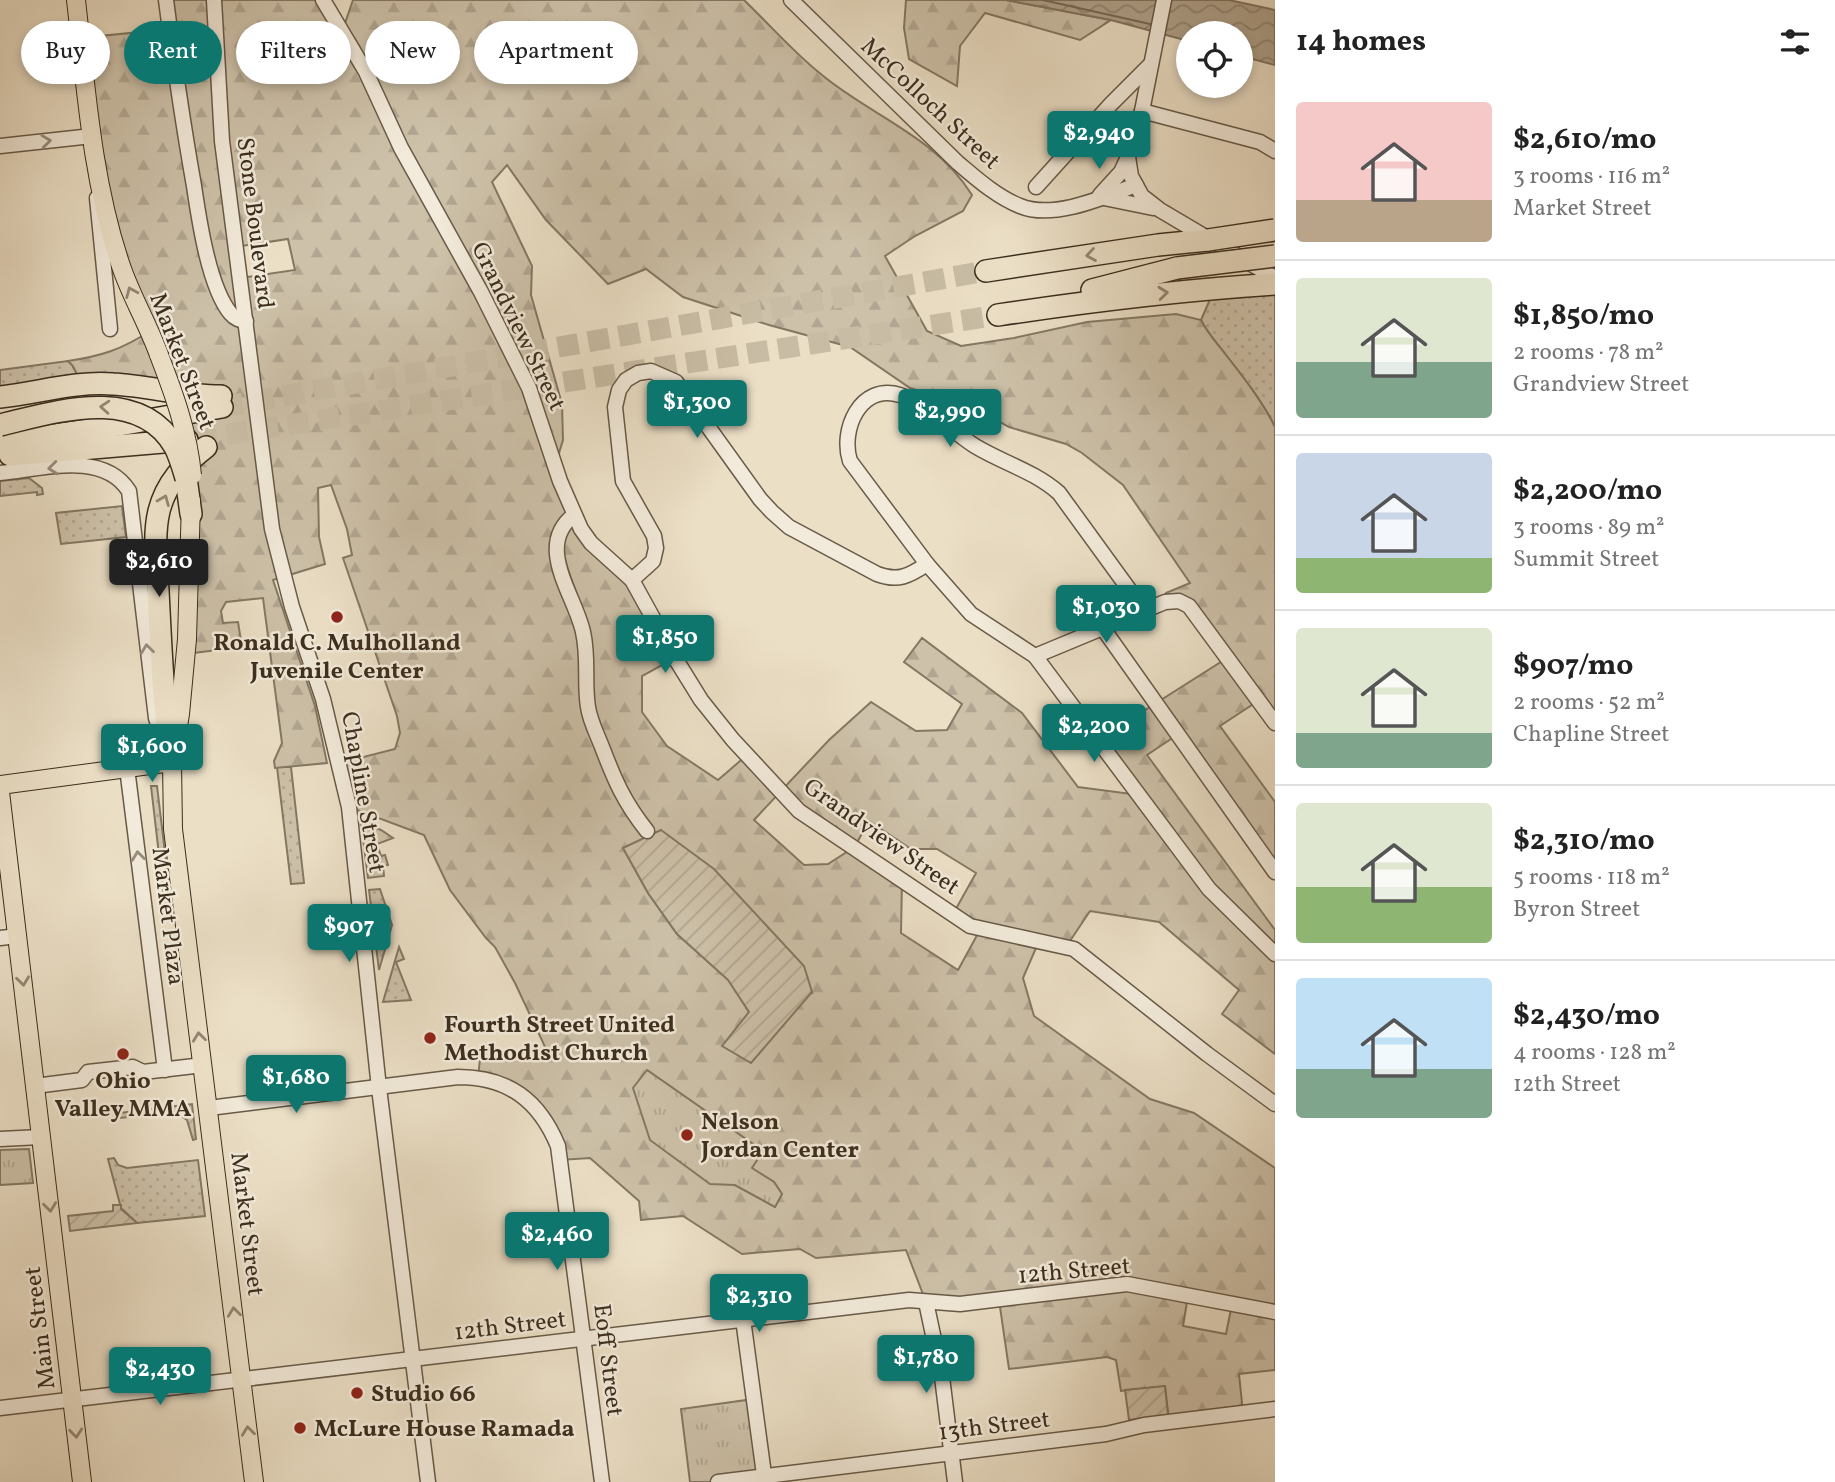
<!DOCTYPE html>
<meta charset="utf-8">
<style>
body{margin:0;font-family:Vollkorn,serif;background:#f2f2f2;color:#222;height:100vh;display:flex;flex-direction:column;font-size:26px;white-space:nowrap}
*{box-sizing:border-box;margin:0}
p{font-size:23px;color:#767676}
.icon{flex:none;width:38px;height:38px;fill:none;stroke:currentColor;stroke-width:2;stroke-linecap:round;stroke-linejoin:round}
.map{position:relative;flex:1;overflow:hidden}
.details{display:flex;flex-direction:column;background:#fff;width:560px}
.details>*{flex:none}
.hud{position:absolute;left:21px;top:21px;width:665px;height:63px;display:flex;gap:14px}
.fabs{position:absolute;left:1176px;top:21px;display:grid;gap:14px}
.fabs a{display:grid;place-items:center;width:77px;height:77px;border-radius:50%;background:#fff;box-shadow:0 4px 10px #0003;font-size:35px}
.price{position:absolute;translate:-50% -60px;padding:0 16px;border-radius:7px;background:#0f766e;color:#fff;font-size:23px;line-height:46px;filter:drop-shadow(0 2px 4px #0008)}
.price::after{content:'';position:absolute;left:50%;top:42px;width:21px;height:16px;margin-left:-10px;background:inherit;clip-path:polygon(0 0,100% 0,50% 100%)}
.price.selected{background:#222;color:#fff}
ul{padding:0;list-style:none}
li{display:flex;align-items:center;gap:21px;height:175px;padding:0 21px}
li+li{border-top:2px solid #e0e0e0}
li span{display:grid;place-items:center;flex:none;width:196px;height:140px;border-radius:7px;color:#555}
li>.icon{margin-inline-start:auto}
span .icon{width:84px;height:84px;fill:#fffc;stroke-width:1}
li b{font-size:30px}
h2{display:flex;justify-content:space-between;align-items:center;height:84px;padding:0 21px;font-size:30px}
.pill{padding:0 24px;border-radius:32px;background:#fff;box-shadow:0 4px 10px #0003;font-size:24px;line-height:63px}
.pill.selected{background:#0f766e;color:#fff}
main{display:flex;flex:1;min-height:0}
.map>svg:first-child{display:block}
</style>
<main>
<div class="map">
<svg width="1275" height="1482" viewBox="0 0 1275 1482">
<defs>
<pattern id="grass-dots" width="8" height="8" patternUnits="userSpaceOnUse" patternTransform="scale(1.75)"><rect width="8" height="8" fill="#cdc1a9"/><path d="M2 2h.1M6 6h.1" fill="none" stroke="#b1a691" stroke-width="1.8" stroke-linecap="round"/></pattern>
<pattern id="forest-firs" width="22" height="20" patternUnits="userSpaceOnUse" patternTransform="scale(1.75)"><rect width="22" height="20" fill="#cdc1a9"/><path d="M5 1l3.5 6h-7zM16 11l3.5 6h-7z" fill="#b1a691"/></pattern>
<pattern id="park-tufts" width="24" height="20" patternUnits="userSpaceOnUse" patternTransform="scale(1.75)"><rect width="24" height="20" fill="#cdc1a9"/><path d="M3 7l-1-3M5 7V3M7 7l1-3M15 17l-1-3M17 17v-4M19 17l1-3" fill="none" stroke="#b1a691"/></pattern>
<pattern id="garden-furrows" width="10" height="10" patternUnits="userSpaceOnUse" patternTransform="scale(1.75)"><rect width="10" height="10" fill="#cdc1a9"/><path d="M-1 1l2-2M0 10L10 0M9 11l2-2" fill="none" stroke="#b1a691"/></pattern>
<pattern id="water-waves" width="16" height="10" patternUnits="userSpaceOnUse" patternTransform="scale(1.75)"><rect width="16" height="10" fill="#b0a38d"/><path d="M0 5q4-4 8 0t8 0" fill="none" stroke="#908573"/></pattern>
</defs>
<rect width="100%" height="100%" fill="#ebdfc6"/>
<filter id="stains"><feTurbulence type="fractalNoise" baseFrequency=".00286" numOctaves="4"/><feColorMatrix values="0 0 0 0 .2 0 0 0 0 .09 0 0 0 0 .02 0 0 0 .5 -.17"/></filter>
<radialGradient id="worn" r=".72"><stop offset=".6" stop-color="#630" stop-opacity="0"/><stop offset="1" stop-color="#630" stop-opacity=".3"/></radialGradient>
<g fill="url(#grass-dots)" stroke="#847863" stroke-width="2">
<path d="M1275,284V427C1262,401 1244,378 1226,355C1216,342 1208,334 1201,320L1215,288Z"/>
<path d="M68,361L73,366L82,385L0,397V370Z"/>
<path d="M29,478L42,488L43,494L37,495V492L0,496V481Z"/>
<path d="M122,506L126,537L61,544L56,513Z"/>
<path d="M277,767H291L304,883L291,884Z"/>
<path d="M151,786H157L172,912L166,915Z"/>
<path d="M361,822L381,830L393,838L377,844L381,856L385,855L388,865L383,866L384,876L368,878Z"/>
<path d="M380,889L392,925L379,970L369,890Z"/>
<path d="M399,947L404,959L396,962L411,1000L383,1002Z"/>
<path d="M114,1158L118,1165L127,1168L198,1160L205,1216L137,1223L121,1208L108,1159Z"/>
</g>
<g fill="url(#forest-firs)" stroke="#847863" stroke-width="2" fill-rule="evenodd">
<path d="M166,0H323L343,29L353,0H744C770,25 794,53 822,75C873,117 935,136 972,195L963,211L915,236L885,256L927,331L961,346L1014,338L1087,322L1176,314L1201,320C1208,334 1216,342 1226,355C1244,378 1262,401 1275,427V723L1258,701L1220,726L1275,802V872L1177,735L1147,755L1275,930V1054L1222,1014L1239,990L1159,922L1090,911L1066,947L1039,941L1023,978L1034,1016L1150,1099L1194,1113L1275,1168V1370L1239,1374L1243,1413L1169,1422L1165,1386L1121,1391L1116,1360L1107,1357L1009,1369L999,1300L926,1302L906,1250L816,1258L800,1249L742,1254L683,1216L641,1220L639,1201L590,1158L560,1160L543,1116L478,1078L480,1059L514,1052L547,1051L515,983L495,947L486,938L450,890L424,835L349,807L340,763L395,749L400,733L397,716L343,558L352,555L347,529L331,485L318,488L319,537L325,564L273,580L315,706L327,763L275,768L274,761L282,743L263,598L226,602L221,611L223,623L238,622L242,647L185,654L191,514L176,396L82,385L73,366L68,361C101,356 121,350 150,331L120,265L80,38L170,29ZM507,165L546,220L608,284L646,269L683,297L769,325L850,347L910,388L977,409L1009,427L1066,444L1082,453L1123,485L1190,583L1166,593L1165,602L1189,606L1227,658L1098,740L1139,795L1078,787L1022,713L922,638L904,662L962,704L947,730L916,731L871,702L829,740L781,791L747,755L718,780L667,746L642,712V676L675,658L611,560L574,515L555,466L563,440L562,404L531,295L532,266L492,182ZM288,239L295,270L240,278L235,247ZM781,791L853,848L828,864L804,865L754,820ZM869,821L911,849H937L976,873L953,914L981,928L958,970L901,933L902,880L854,848ZM623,848L812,993L743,1020L749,1012L729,980L677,934L648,893ZM647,1070L763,1151L751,1168L774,1182L782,1194L775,1207L735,1185ZM1188,1296L1232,1304L1226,1334L1183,1326Z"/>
<path d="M906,0H1006L1111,20L1080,40L985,13L960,46L957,86L909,59L904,28Z"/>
</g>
<g fill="url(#park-tufts)" stroke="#847863" stroke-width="2">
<path d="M647,1070L763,1151L752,1168L774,1182L782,1194L775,1207L735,1185L710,1184L650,1140L633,1088Z"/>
<path d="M29,1149L33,1183L0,1185V1150Z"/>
<path d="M754,1399L765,1476L718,1482H690L681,1409Z"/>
</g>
<g fill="url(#garden-furrows)" stroke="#847863" stroke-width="2">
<path d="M661,830L714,869L804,966L812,992L751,1063L722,1046L749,1012L728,980L677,934L648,893L623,848Z"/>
<path d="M192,1104L196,1139L193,1140L187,1120L174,1112L120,1118V1113Z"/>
<path d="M113,1205H121V1209L137,1223L70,1231L68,1216L113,1211Z"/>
<path d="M1165,1386L1168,1415L1129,1420L1125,1390Z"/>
</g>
<path fill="url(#water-waves)" stroke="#827460" stroke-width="2" d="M1006,0H1229L1275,10V65L1241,56V33H1188V41L1111,20Z"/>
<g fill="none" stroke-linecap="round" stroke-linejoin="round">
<path stroke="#766855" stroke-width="2" d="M1043,0L1150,24"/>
<g stroke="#c8bca4" stroke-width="21" stroke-dasharray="21 10" stroke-linecap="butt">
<path d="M222,407L986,271"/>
<path d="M196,439L998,315"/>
</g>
<g stroke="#685a47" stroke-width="17">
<g id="minor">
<path d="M166,0C174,62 183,124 194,186C199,220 209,288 231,314C235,319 240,320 246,321"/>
<path d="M214,0L222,141L272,529L292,607L323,699L349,807L379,1088L428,1482"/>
<path d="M323,0L366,72L401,148L481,292L529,388L560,481L581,529L591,543L632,580L675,658L701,700L733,740L799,811L854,848L970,926L1074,949L1207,1054L1275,1104"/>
<path d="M791,0L958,163C977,179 997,197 1020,206C1054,220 1104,197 1136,185"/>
<path d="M1164,0L1142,111L1128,157L1131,176L1142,196L1160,210L1275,278"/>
<path d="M1142,111L1260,142L1275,151"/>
<path d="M0,146L92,136"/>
<path d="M1036,187L1111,104L1150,65"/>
<path d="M1100,195L1121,172L1128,157"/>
<path d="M97,198L110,329"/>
<path d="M1104,198L1153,208"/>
<path d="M0,473C42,469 103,450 129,491L156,718L162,736"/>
<path d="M574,515C534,546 575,595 583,632C589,658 584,683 588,707C590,721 597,734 602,747C615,781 624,802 647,831"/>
<path d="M632,580L653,561L656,548L654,536L623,481L615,407L619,390L626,380L638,373L651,371L676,382L760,499L772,512L789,527L877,574C898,582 909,576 927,564"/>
<path d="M1144,610L1059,493C1034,471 1003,463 975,446C951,431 926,403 900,395C860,383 840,430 850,461L927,564L971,614L1035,656L1209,889L1275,954"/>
<path d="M1102,627L1275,872"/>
<path d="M1035,656L1165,602L1179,601L1189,606L1275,723"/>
<path d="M127,768L165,1070"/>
<path d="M0,938L17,936"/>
<path d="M35,1086L82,1080L88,1072L133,1067L143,1072L203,1065"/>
<path d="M209,1108L458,1077C508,1077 539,1100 558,1146L602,1482"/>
<path d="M0,1139L41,1137"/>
<path d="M926,1302L942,1377L955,1482"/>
<path d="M743,1319L765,1482"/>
<path d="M0,1408L909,1300L960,1304L1127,1284L1275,1312"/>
<path d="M718,1482L1106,1434L1144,1425L1275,1409"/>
</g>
</g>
<g stroke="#3c2e1d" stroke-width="20">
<g id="major">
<path d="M76,0C86,88 92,181 121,266C131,296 148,324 159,355"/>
<path d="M191,501L187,639L180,714L172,762L173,829L254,1482"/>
<path d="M0,785L172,762"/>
<path d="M0,792L82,1482"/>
</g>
</g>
<g stroke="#3c2e1d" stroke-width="24">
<g id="highway">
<path d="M986,271L1158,245L1208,240"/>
<path d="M1092,290L1177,268"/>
<path d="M998,315C1090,301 1182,290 1275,284"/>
<path d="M0,397C38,393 75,381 113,384C149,386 184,396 221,396"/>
<path d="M0,443L102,428L222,407"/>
<path d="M10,455L187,440"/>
<path d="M186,478L191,514"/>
<path d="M172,762C163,705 161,649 158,591C157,565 153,536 159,511C166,483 184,464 206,447"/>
</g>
</g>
<use href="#minor" stroke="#f2eada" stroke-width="14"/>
<use href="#major" stroke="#ebdfc6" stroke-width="18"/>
<use href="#highway" stroke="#ebdfc6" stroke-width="21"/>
<g stroke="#3c2e1d" stroke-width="20" stroke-linecap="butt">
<path id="major-bridge" d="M159,355C174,394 188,432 192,475"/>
</g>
<g stroke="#3c2e1d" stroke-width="24" stroke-linecap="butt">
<g id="highway-bridge">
<path d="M1208,240L1275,230"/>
<path d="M1177,268L1275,256"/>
<path d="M0,425C55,412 139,384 175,447C180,457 183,468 186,478"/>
</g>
</g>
<use href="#major-bridge" stroke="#ebdfc6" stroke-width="18"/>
<use href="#highway-bridge" stroke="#ebdfc6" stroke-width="21"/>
</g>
<defs><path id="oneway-chevron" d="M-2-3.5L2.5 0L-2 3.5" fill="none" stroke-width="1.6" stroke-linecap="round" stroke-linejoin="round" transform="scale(1.75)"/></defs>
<g stroke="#978c7c">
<use href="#oneway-chevron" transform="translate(46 141) rotate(-7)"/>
<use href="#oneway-chevron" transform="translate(53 468) rotate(174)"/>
<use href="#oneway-chevron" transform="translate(147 649) rotate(-97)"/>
<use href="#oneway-chevron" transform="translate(138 856) rotate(-97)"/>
</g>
<g stroke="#948672">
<use href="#oneway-chevron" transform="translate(1091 255) rotate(171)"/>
<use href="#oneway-chevron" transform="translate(131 292) rotate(-113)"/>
<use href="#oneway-chevron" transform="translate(1163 293) rotate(-6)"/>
<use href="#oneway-chevron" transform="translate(105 407) rotate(-176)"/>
<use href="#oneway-chevron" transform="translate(164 500) rotate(-68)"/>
<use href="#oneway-chevron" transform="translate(23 981) rotate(83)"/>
<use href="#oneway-chevron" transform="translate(199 1037) rotate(-97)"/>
<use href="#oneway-chevron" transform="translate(50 1207) rotate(83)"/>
<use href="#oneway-chevron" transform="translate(234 1312) rotate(-97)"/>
<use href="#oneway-chevron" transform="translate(248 1431) rotate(-97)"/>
<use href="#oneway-chevron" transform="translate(76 1433) rotate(84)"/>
</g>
<g fill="#8f2418" stroke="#f2eada" stroke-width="2.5">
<circle cx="337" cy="617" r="7"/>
<circle cx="430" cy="1038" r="7"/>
<circle cx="123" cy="1054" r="7"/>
<circle cx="687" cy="1135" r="7"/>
<circle cx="357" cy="1393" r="7"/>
<circle cx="300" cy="1428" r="7"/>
</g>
<g text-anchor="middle" stroke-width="5" stroke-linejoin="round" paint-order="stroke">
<g font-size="24" fill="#3c2e1d" stroke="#f2eada">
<text transform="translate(931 103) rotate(43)" y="8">McColloch Street</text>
<text transform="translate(256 223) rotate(83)" y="8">Stone Boulevard</text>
<text transform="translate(519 326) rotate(64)" y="8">Grandview Street</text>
<text transform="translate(183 361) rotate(69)" y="8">Market Street</text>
<text transform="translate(364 792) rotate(80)" y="8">Chapline Street</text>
<text transform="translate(882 836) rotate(35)" y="8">Grandview Street</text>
<text transform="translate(169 916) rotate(83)" y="8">Market Plaza</text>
<text transform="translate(248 1224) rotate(83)" y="8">Market Street</text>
<text transform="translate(1074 1270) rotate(-5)" y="8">12th Street</text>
<text transform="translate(510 1325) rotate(-7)" y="8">12th Street</text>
<text transform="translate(39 1328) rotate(-97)" y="8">Main Street</text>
<text transform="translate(609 1360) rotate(83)" y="8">Eoff Street</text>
<text transform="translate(994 1425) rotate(-7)" y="8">13th Street</text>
</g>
<g font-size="24" font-weight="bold" fill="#3c2e1d" stroke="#f2eada" text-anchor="start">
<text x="337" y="650" text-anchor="middle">Ronald C. Mulholland<tspan x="337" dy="28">Juvenile Center</tspan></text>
<text x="444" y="1032">Fourth Street United<tspan x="444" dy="28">Methodist Church</tspan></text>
<text x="123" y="1088" text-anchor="middle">Ohio<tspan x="123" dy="28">Valley MMA</tspan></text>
<text x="701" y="1129">Nelson<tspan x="701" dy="28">Jordan Center</tspan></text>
<text x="371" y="1401">Studio 66</text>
<text x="314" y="1436">McLure House Ramada</text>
</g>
</g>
<rect width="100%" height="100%" filter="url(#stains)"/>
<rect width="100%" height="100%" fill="url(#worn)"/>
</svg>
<div class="fabs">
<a><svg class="icon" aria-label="locate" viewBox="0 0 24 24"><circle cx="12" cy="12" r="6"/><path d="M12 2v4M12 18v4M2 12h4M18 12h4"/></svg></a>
</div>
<b class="price" style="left:1099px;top:171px">$2,940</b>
<b class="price" style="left:697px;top:440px">$1,300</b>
<b class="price" style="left:950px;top:449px">$2,990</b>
<b class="price selected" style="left:159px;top:599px">$2,610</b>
<b class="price" style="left:1106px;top:645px">$1,030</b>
<b class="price" style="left:665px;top:675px">$1,850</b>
<b class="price" style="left:1094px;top:764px">$2,200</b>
<b class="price" style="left:152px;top:784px">$1,600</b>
<b class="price" style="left:349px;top:964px">$907</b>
<b class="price" style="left:296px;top:1115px">$1,680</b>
<b class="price" style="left:557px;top:1272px">$2,460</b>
<b class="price" style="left:759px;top:1334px">$2,310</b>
<b class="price" style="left:926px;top:1395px">$1,780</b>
<b class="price" style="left:160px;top:1407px">$2,430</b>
<div class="hud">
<a class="pill">Buy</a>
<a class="pill selected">Rent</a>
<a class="pill">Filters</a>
<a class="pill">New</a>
<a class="pill">Apartment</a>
</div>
</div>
<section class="details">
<h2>14 homes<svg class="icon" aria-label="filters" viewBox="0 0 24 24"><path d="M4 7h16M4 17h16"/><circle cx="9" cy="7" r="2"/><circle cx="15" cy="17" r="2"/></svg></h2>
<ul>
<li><span style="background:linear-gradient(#f6c9c9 70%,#b9a48a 0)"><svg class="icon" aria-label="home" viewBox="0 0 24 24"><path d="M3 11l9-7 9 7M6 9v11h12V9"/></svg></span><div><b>$2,610/mo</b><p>3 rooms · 116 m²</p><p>Market Street</p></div></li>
<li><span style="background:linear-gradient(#dfe7d0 60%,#7fa58c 0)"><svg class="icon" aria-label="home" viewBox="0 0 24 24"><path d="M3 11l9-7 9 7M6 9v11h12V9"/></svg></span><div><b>$1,850/mo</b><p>2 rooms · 78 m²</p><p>Grandview Street</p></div></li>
<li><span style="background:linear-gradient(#c9d6e8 75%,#8fb573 0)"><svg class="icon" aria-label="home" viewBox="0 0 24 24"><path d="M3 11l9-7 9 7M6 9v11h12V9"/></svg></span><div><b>$2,200/mo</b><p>3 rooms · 89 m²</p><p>Summit Street</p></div></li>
<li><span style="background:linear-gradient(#dfe7d0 75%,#7fa58c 0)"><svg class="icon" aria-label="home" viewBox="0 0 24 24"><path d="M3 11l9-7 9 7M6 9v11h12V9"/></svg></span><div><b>$907/mo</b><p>2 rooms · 52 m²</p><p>Chapline Street</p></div></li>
<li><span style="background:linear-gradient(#dfe7d0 60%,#8fb573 0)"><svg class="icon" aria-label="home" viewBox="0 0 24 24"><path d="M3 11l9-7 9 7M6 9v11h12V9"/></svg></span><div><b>$2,310/mo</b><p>5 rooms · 118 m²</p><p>Byron Street</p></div></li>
<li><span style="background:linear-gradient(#bfe0f5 65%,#7fa58c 0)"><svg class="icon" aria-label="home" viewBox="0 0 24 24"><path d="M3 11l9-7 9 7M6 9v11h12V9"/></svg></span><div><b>$2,430/mo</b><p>4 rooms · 128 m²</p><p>12th Street</p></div></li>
</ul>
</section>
</main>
